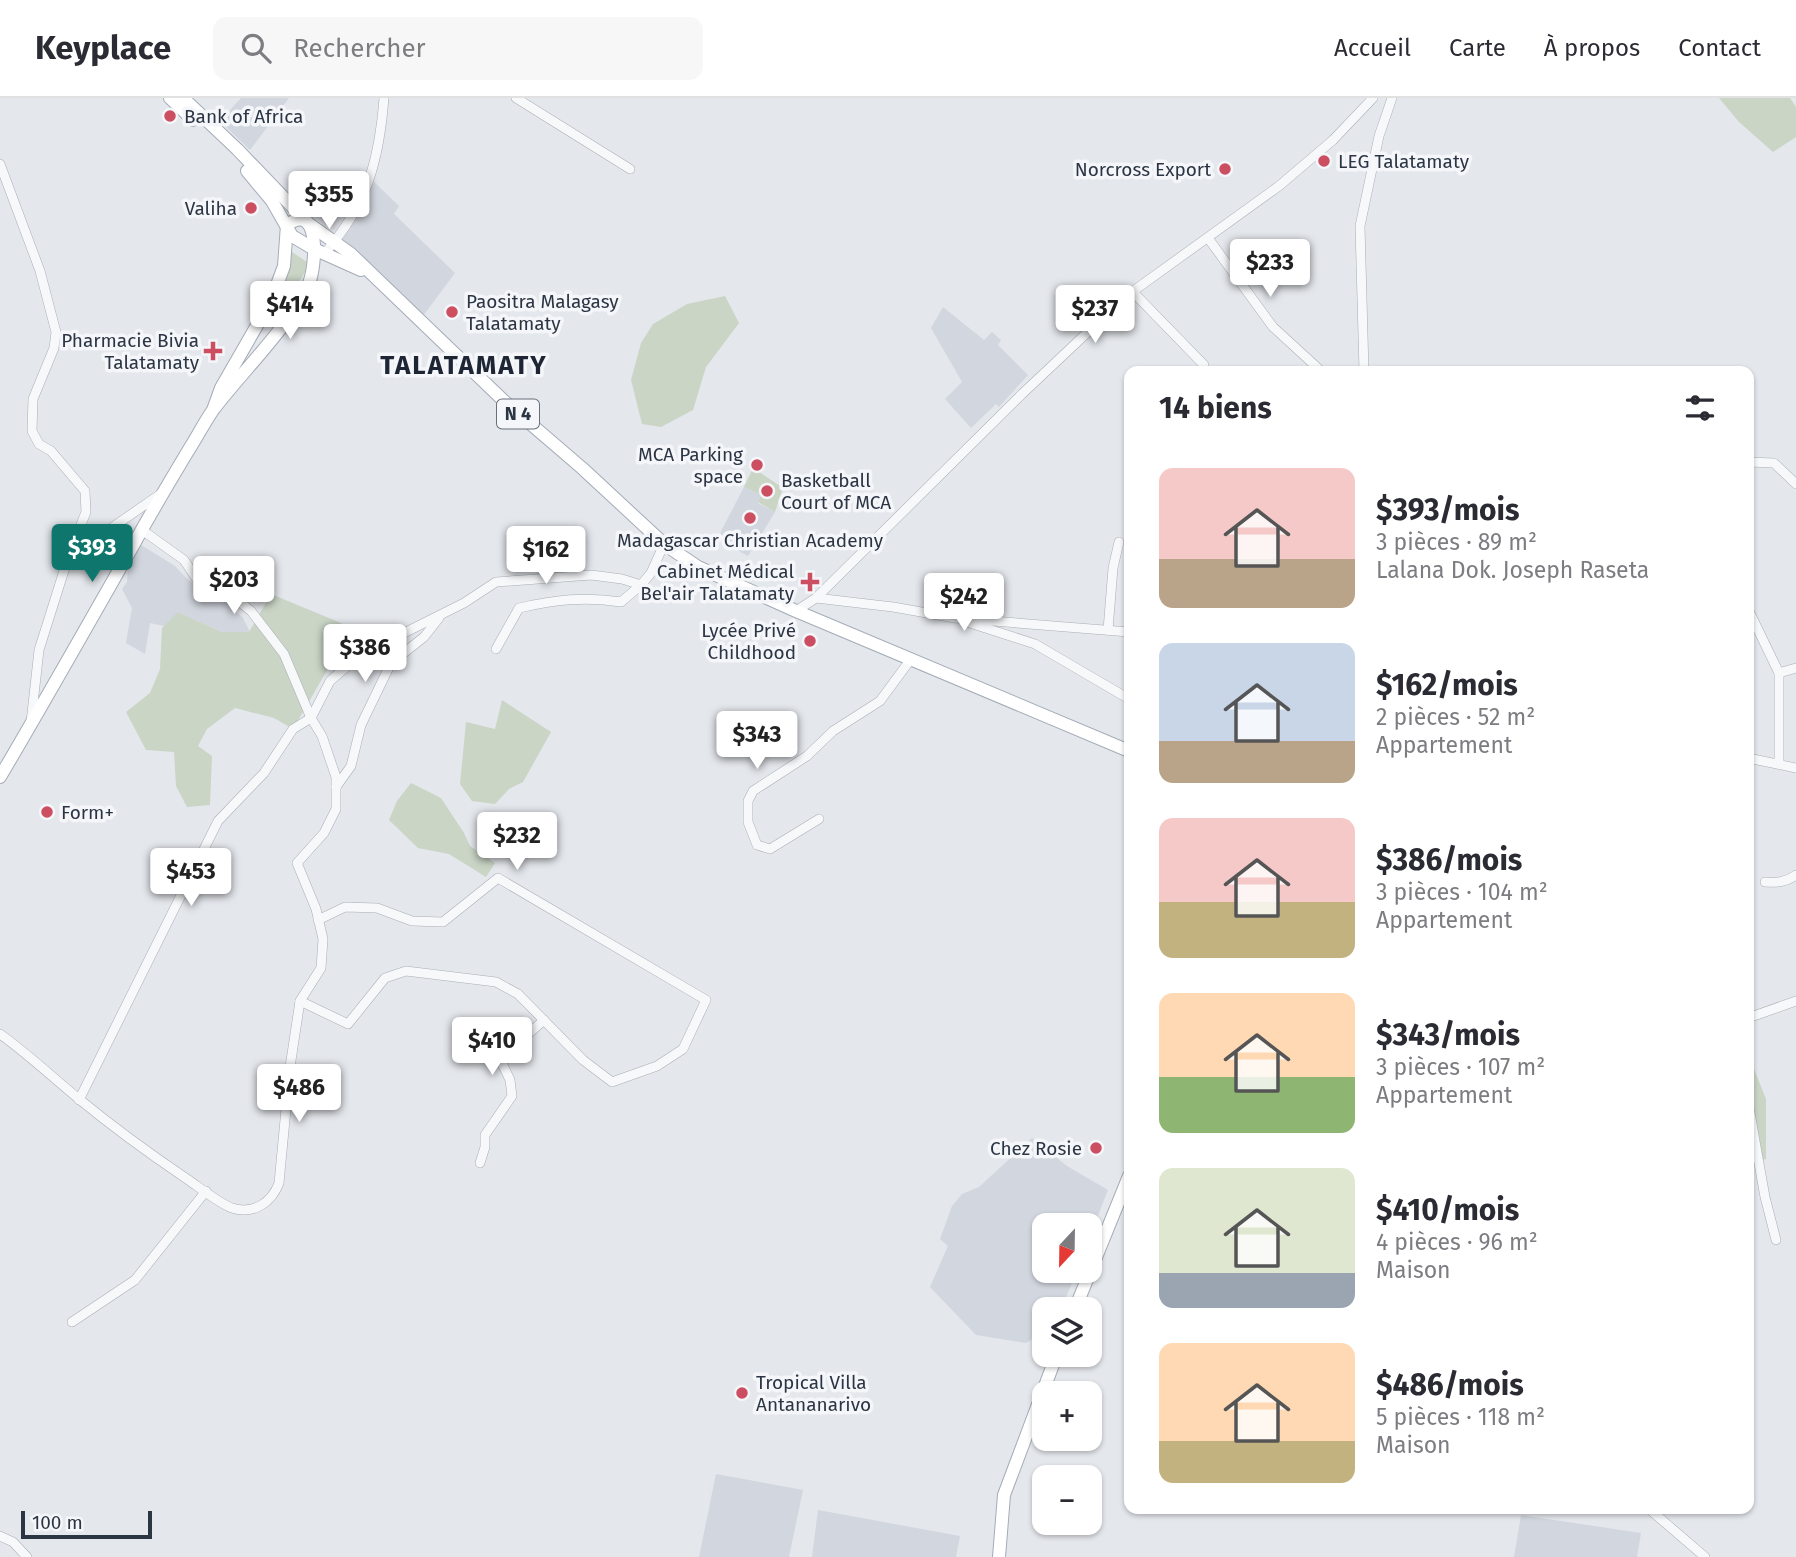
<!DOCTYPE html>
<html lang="fr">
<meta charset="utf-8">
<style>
body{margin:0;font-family:"Fira Sans",sans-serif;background:#f7f7f7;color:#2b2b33;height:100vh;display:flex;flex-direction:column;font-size:26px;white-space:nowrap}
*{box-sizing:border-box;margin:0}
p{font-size:23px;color:#7c7c81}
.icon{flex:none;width:38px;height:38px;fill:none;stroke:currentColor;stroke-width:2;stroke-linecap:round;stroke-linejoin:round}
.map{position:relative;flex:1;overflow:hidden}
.details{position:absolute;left:1124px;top:268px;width:630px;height:1148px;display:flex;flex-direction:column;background:#fff;border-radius:14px;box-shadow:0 2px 5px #0004}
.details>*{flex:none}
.needle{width:46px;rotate:202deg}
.tools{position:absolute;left:1032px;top:1115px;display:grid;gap:14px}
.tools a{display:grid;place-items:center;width:70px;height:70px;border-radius:14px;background:#fff;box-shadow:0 2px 5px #0004;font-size:35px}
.scale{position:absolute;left:21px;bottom:18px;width:131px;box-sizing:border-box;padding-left:7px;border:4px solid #2c3544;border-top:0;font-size:19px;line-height:24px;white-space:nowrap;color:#2c3544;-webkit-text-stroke:5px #f4f6f9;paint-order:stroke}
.price{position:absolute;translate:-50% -60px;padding:0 16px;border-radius:7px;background:#fff;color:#222;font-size:23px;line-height:46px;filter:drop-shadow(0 2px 4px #0008)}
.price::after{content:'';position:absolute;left:50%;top:42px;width:21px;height:16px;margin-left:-10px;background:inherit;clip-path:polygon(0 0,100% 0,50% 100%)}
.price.active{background:#0f766e;color:#fff}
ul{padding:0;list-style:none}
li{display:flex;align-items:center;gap:21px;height:175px;padding:0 35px}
li span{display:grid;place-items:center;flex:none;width:196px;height:140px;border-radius:14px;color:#555}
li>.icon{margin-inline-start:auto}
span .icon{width:84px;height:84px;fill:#fffc;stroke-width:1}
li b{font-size:30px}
h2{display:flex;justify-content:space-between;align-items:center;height:84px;padding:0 35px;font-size:30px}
header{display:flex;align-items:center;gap:42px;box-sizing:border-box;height:98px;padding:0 35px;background:#fff;border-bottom:2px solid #e1e1e2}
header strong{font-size:33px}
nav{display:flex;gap:38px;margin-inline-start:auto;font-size:24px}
.search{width:490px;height:63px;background:#f7f7f7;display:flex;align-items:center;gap:18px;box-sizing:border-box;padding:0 24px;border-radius:14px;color:#7c7c81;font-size:26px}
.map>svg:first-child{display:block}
</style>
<header>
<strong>Keyplace</strong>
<div class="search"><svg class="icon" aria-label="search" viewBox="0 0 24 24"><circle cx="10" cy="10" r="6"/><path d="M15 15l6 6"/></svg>Rechercher</div>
<nav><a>Accueil</a><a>Carte</a><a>À propos</a><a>Contact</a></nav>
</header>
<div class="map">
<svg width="1796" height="1459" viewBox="0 0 1796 1459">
<rect width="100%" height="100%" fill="#e4e7ec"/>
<g fill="#d2d6de">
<path d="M241,0H289L250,52L220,23Z"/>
<path d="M371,81L399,108L394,116L455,175L420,222L335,144Z"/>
<path d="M943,209L984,242L992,234L1001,242L998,247L1028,277L999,309L996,306L971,330L945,301L962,284L931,230Z"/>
<path d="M744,389L761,397L758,405L775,414L748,458L717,441Z"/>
<path d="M138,445L175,468L187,481L227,505L243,520L250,534H222L178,514L169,529L150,525L145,556L126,545L132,510L122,491L127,484L128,470Z"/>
<path d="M1032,1040L1067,1068L1108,1092L1090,1138V1127H1045V1172L1077,1173L1061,1211H1045V1233L1026,1245L976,1237L930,1189L948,1148L940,1141L952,1108L962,1096L979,1089Z"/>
<path d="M716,1376L803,1392L789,1459H699Z"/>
<path d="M818,1412L960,1438L956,1459H812Z"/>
<path d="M1521,1417L1641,1435L1637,1459H1514Z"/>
</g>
<g fill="#cad5c6">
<path d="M1719,0H1790L1796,9V39L1773,54L1739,24Z"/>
<path d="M289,152L310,166L280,214L268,208Z"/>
<path d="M725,198L739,225L706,269L693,312L661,329L642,326L631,282L641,245L653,226L687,206Z"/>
<path d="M753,370L783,390L775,414L758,404L761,397L744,389Z"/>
<path d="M271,496L341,525L360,557L333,562L293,631L274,620L235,610L207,631L198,648L212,658L210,707L187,709L176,688L174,654L146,652L126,614L150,595L160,571L162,530L178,514L222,534H249Z"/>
<path d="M502,602L551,634L523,684L509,691L495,706L472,703L460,686L466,624L495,631Z"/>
<path d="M411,685L441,700L464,735L470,748L495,765L486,779L449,756L418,750L389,722L397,703Z"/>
<path d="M1748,956L1766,1001V1061L1748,1066Z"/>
</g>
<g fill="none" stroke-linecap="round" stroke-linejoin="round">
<g stroke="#a9aeb6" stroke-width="10">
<g id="minor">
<path d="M516,0L630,71"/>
<path d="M0,66L40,173L56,234L54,250L33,301L32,333L39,346L51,353L85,393L86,414L68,460"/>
<path d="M1208,140L1273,229L1321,273"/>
<path d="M325,155C367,106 379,64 384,0"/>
<path d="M1132,193L1204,267"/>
<path d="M1364,273L1360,128L1379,38L1392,0"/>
<path d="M1748,364L1774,365L1796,386"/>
<path d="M816,500L1022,296L1125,199L1279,88L1333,42L1373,0"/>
<path d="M1748,511L1779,575V666"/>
<path d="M796,513L816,500L893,509L955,520L1129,534"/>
<path d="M970,525L1035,546L1129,601"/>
<path d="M1108,532L1113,470L1119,444"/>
<path d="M496,551L519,510C554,502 585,498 621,504L641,487"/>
<path d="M1779,575L1796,570"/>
<path d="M31,624L39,552L68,460L162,395"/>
<path d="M1748,660L1796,670"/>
<path d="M336,689L351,668L361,627L391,565L424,539L439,520"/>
<path d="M819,721L770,751L757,747L748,724V703L753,693L807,658L833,633L880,603L911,561"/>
<path d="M1765,784C1777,785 1786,784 1796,777"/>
<path d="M300,903L348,926L385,880L406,873L496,884L518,896L583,962L612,984L657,968L683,951L706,902L498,780L443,824L412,823L377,810L345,809L318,822"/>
<path d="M1748,920L1796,903"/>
<path d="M0,936C28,956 52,979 79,1001C113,1029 150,1056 187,1081C199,1089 220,1106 232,1110C254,1117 272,1104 279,1085L290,969L300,903L321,870L323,841L316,811L297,765L324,735L336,711V679L322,638L311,620L284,556L251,513L231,497L196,480L184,462L142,432"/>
<path d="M79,1002L218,723L264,675L293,631L311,620L330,583L360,557L464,505L496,484L591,477L622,481L641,487L651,475L664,446"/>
<path d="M1748,1004L1765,1099L1776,1142"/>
<path d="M480,1065L485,1049V1037L512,998L510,982L500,961L544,922"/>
<path d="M72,1224L135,1182L206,1093"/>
<path d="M1648,1410L1705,1459"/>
<path d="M0,1438L13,1444L27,1459"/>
</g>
</g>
<g stroke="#a4acb7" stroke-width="14">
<g id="major">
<path d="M170,0L193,22"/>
<path d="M183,0L237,51L309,126L351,156L504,303L582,370L664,446L698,469L796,513L1129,653"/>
<path d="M247,73L272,103L292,138L314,151L361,172"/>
<path d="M0,679C46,601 90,523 135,444C152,413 170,383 188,353C197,339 204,325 213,312C244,271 287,232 309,185C316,169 321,102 287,127L284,168L271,203L221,290L213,312"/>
<path d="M1075,1211L1129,1078"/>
<path d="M999,1459L1004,1397L1057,1256"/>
</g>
</g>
<use href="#minor" stroke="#f7f8fa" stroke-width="9"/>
<use href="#major" stroke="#fff" stroke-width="12"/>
</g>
<g fill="#cc4e61" stroke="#f4f6f9" stroke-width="2.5">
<circle cx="170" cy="18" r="7"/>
<circle cx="1324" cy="63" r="7"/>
<circle cx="1225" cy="71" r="7"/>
<circle cx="251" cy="110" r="7"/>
<circle cx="452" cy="214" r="7"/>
<path d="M209.5 242.5h7v7h7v7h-7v7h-7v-7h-7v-7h7z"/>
<circle cx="757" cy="367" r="7"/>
<circle cx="767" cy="393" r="7"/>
<circle cx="750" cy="420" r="7"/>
<path d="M806.5 473.5h7v7h7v7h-7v7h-7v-7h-7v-7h7z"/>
<circle cx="810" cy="543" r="7"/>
<circle cx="47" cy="714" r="7"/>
<circle cx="1096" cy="1050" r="7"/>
<circle cx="742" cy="1295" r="7"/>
</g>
<g text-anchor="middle" stroke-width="7" stroke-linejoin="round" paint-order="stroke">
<rect fill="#f4f6f9" stroke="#686f7a" stroke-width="2" x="497" y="301.5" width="42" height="29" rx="5"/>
<g font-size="18" font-weight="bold" fill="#2c3544">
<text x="518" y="322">N 4</text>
</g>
<g font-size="19" fill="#2c3544" stroke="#f4f6f9" text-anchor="end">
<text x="184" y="25" text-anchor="start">Bank of Africa</text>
<text x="1338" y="70" text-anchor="start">LEG Talatamaty</text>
<text x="1211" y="78">Norcross Export</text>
<text x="237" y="117">Valiha</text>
<text x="466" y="210" text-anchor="start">Paositra Malagasy<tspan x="466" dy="22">Talatamaty</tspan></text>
<text x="199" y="249">Pharmacie Bivia<tspan x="199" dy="22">Talatamaty</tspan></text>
<text x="743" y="363">MCA Parking<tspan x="743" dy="22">space</tspan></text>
<text x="781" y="389" text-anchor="start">Basketball<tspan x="781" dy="22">Court of MCA</tspan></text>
<text x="750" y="449" text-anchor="middle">Madagascar Christian Academy</text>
<text x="794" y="480">Cabinet Médical<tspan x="794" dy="22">Bel'air Talatamaty</tspan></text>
<text x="796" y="539">Lycée Privé<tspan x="796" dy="22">Childhood</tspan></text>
<text x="61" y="721" text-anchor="start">Form+</text>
<text x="1082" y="1057">Chez Rosie</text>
<text x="756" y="1291" text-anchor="start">Tropical Villa<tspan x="756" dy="22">Antananarivo</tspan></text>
</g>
<g font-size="26" font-weight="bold" letter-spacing="2" fill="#1e2635" stroke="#f4f6f9">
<text x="464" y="276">TALATAMATY</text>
</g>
</g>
</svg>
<div class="tools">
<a><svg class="needle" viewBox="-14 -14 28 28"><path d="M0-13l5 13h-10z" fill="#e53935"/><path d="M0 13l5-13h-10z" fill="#7c7c81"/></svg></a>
<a><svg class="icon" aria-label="layers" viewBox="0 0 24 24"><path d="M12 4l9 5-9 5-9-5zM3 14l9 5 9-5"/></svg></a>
<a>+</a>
<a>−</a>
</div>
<div class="scale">100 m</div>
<b class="price" style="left:329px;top:133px">$355</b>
<b class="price" style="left:1270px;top:201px">$233</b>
<b class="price" style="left:290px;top:243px">$414</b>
<b class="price" style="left:1095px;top:247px">$237</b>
<b class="price active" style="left:92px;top:486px">$393</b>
<b class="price" style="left:546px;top:488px">$162</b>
<b class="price" style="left:234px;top:518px">$203</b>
<b class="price" style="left:964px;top:535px">$242</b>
<b class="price" style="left:365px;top:586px">$386</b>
<b class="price" style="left:757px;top:673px">$343</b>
<b class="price" style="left:517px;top:774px">$232</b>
<b class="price" style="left:191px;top:810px">$453</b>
<b class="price" style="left:492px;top:979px">$410</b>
<b class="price" style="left:299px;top:1026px">$486</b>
<section class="details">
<h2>14 biens<svg class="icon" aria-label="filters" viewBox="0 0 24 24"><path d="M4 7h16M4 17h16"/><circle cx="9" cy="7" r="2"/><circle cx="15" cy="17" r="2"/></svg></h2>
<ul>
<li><span style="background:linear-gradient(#f6c9c9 65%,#b9a48a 0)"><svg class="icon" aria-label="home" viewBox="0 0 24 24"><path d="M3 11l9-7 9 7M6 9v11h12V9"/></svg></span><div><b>$393/mois</b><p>3 pièces · 89 m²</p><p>Lalana Dok. Joseph Raseta</p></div></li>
<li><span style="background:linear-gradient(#c9d6e8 70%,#b9a48a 0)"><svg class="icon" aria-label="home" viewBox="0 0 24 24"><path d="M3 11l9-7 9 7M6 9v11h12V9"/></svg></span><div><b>$162/mois</b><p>2 pièces · 52 m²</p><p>Appartement</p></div></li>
<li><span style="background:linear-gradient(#f6c9c9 60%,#c2b280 0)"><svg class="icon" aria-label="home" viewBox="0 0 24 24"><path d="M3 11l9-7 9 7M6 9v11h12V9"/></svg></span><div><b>$386/mois</b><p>3 pièces · 104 m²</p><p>Appartement</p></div></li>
<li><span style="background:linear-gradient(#ffd9b3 60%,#8fb573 0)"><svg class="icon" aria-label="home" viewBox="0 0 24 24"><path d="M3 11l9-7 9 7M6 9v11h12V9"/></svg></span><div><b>$343/mois</b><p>3 pièces · 107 m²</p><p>Appartement</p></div></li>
<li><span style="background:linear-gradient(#dfe7d0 75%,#9aa5b1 0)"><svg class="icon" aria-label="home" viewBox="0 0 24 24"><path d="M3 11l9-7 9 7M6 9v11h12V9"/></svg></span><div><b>$410/mois</b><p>4 pièces · 96 m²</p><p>Maison</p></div></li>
<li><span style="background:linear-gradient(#ffd9b3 70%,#c2b280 0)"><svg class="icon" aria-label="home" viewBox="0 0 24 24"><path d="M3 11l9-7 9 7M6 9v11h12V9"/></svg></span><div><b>$486/mois</b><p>5 pièces · 118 m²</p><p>Maison</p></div></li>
</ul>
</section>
</div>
